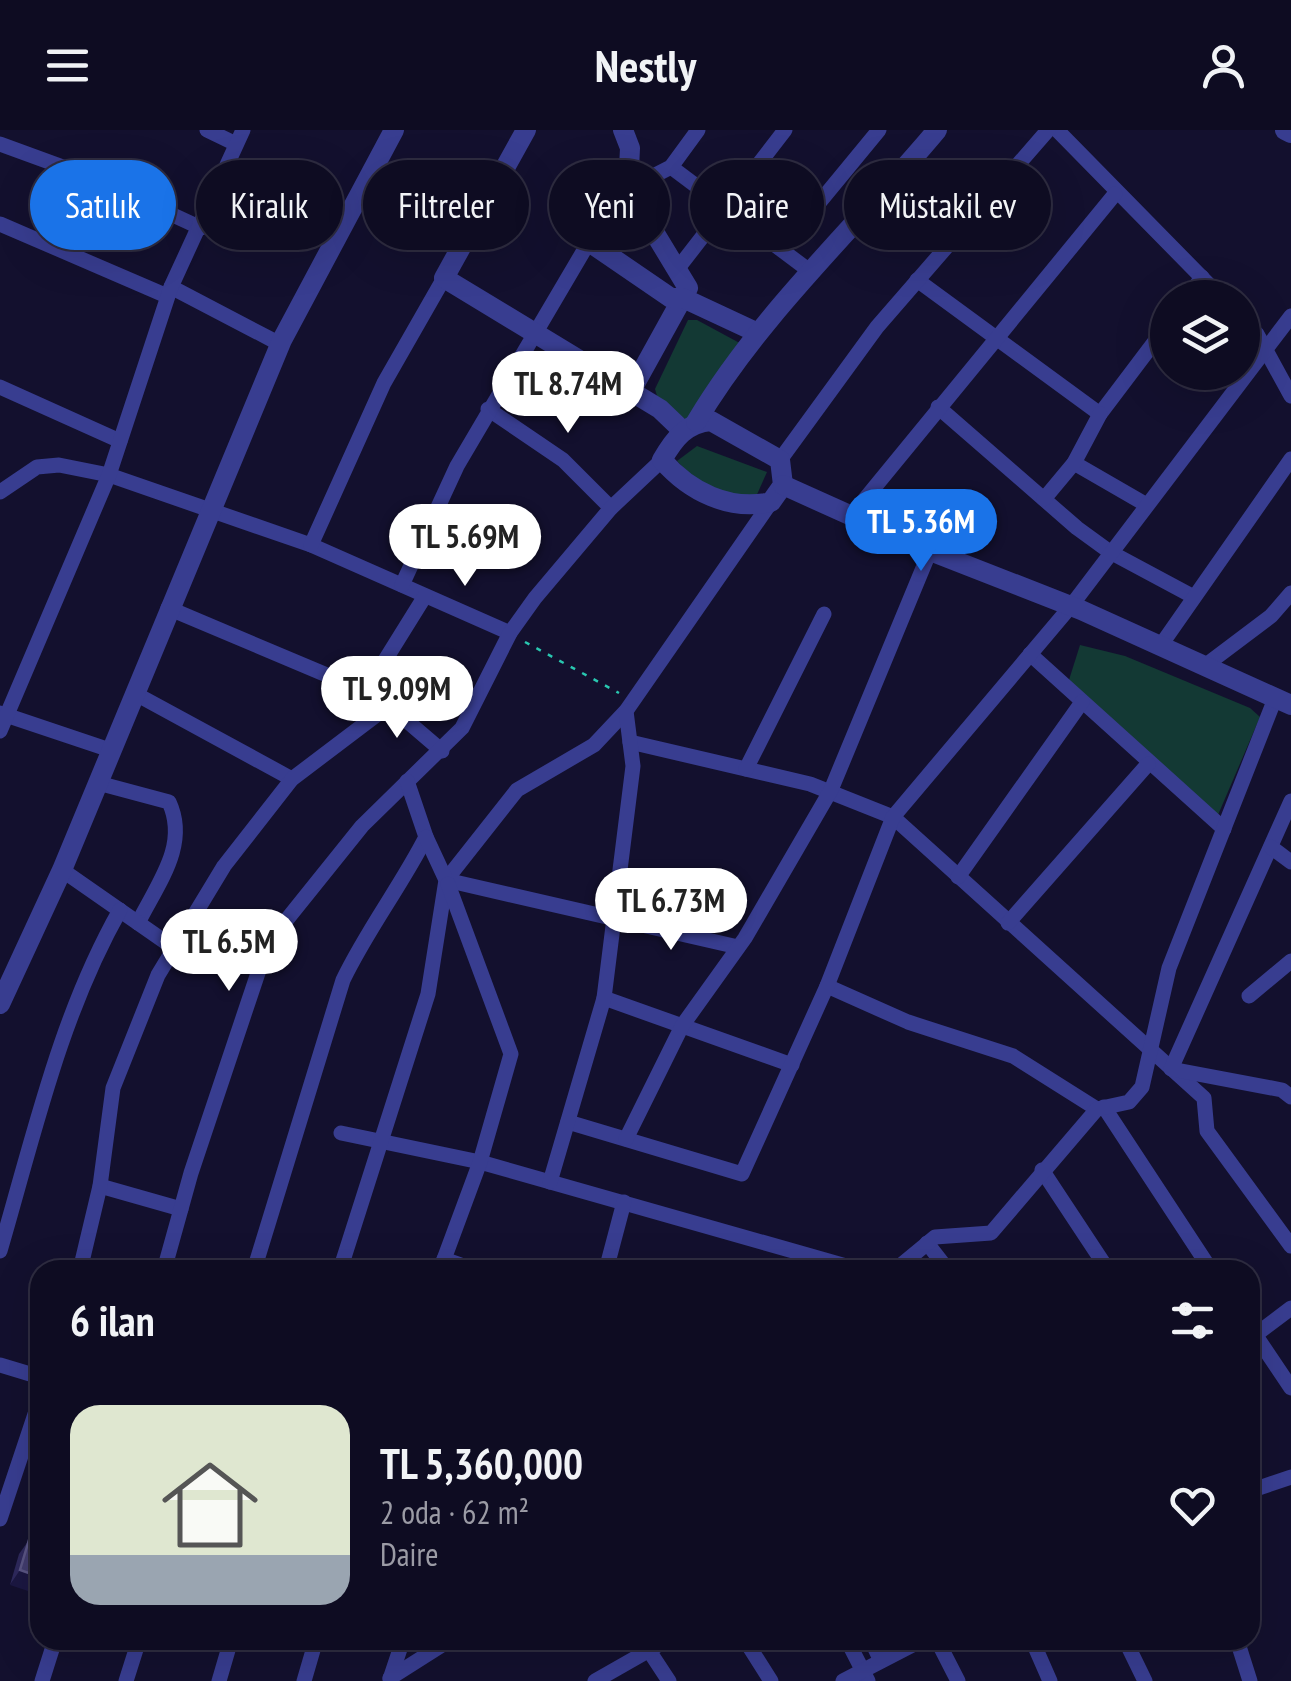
<!DOCTYPE html>
<html lang="tr">
<meta charset="utf-8">
<style>
body{margin:0;font-family:"PT Sans Narrow",sans-serif;background:#1c1a2f;color:#f1f3f6;height:100vh;display:flex;flex-direction:column;font-size:38px;white-space:nowrap}
*{box-sizing:border-box;margin:0}
p{font-size:32px;color:#9b9ba5}
.icon{flex:none;width:55px;height:55px;fill:none;stroke:currentColor;stroke-width:2;stroke-linecap:round;stroke-linejoin:round}
.map{position:relative;flex:1;overflow:hidden}
.details{position:absolute;left:30px;top:1130px;width:1230px;height:390px;display:flex;flex-direction:column;background:#0e0c22;border-radius:30px;box-shadow:0 10px 40px #0002,0 0 0 2px #2e2c40}
.details>*{flex:none}
.hud{position:absolute;left:30px;top:30px;width:1232px;height:90px;display:flex;gap:20px}
.tools{position:absolute;left:1150px;top:150px;display:grid;gap:20px}
.tools a{display:grid;place-items:center;width:110px;height:110px;border-radius:50%;background:#0e0c22;box-shadow:0 10px 40px #0002,0 0 0 2px #2e2c40;font-size:50px}
.price{position:absolute;translate:-50% -85px;padding:0 22px;border-radius:35px;background:#fff;color:#222;font-size:32px;line-height:65px;filter:drop-shadow(0 2px 5px #0008)}
.price::after{content:'';position:absolute;left:50%;top:60px;width:30px;height:22px;margin-left:-15px;background:inherit;clip-path:polygon(0 0,100% 0,50% 100%)}
.price.on{background:#1a73e8;color:#fff}
ul{padding:0;list-style:none}
li{display:flex;align-items:center;gap:30px;height:250px;padding:0 40px}
li+li{border-top:2px solid #2e2c40}
li span{display:grid;place-items:center;flex:none;width:280px;height:200px;border-radius:30px;color:#555}
li>.icon{margin-inline-start:auto}
span .icon{width:120px;height:120px;fill:#fffc;stroke-width:1}
li b{font-size:42px}
h2{display:flex;justify-content:space-between;align-items:center;height:120px;padding:0 40px;font-size:42px}
.chip{padding:0 35px;border-radius:45px;background:#0e0c22;box-shadow:0 10px 40px #0002,0 0 0 2px #2e2c40;font-size:35px;line-height:90px}
.chip.on{background:#1a73e8;color:#fff}
header{display:flex;justify-content:space-between;align-items:center;height:130px;padding:0 40px;background:#0e0c22;font-size:45px;font-weight:800}
.map>svg:first-child{display:block}
</style>
<header><svg class="icon" aria-label="menu" viewBox="0 0 24 24"><path d="M4 6h16M4 12h16M4 18h16"/></svg>Nestly<svg class="icon" aria-label="person" viewBox="0 0 24 24"><circle cx="12" cy="8" r="4"/><path d="M4 21q1-7 8-7t8 7"/></svg></header>
<div class="map">
<svg width="1291" height="1551" viewBox="0 0 1291 1551">
<rect width="100%" height="100%" fill="#13102e"/>
<g fill="#133934">
<path d="M688,190H697L747,217L689,292L658,269L655,259Z"/>
<path d="M697,316L767,342L755,369L702,357L677,331Z"/>
<path d="M1080,515L1125,526L1250,578L1260,587L1218,685L1069,550Z"/>
</g>
<g fill="none" stroke-linecap="round" stroke-linejoin="round">
<path stroke="#29c7b0" stroke-width="2.5" stroke-dasharray="5 8" stroke-linecap="butt" d="M525,512L619,563"/>
<g stroke="#383d90" stroke-width="15">
<path d="M207,0L236,14"/>
<path d="M1057,0L1222,168"/>
<path d="M0,14L93,48L201,98"/>
<path d="M671,37L811,142"/>
<path d="M628,59L671,37L698,0"/>
<path d="M0,94L167,166"/>
<path d="M781,119L879,0"/>
<path d="M679,137L785,0"/>
<path d="M917,150L1100,284L1168,194"/>
<path d="M171,157L280,214"/>
<path d="M1187,168L1202,147"/>
<path d="M1242,189L1257,204L1291,266"/>
<path d="M0,257L120,311"/>
<path d="M938,277L1077,398L1110,422L1194,467"/>
<path d="M488,279L563,330L611,378"/>
<path d="M780,330L877,197L1048,0"/>
<path d="M1074,333L1145,374"/>
<path d="M0,362L37,337L59,335L109,345L311,415L510,503"/>
<path d="M1044,369L1074,333L1100,284"/>
<path d="M851,386L1115,64"/>
<path d="M311,415L384,253L444,148"/>
<path d="M402,455L457,336L593,105"/>
<path d="M168,478L379,567L442,621"/>
<path d="M1161,515L1291,329"/>
<path d="M1030,524L1224,699"/>
<path d="M1206,535L1271,486L1291,463"/>
<path d="M134,563L292,649"/>
<path d="M379,567L374,548L425,466"/>
<path d="M0,583L110,620"/>
<path d="M0,601L109,345L171,157L243,0"/>
<path d="M630,612L810,654L893,687L1204,968L1207,1001L1291,1116"/>
<path d="M746,639L824,484"/>
<path d="M98,653L169,672C189,715 158,753 138,793"/>
<path d="M1291,671L1171,939L1282,960L1291,967"/>
<path d="M1271,717L1291,732"/>
<path d="M62,740L174,818"/>
<path d="M958,747L1082,572"/>
<path d="M1008,793L1148,634"/>
<path d="M738,817L446,750L517,660L594,615L626,581L771,372"/>
<path d="M827,856L908,892L1013,926L1097,979"/>
<path d="M1249,866L1291,831"/>
<path d="M604,868L792,935"/>
<path d="M1104,977L1211,1140"/>
<path d="M568,992L742,1044L827,856L893,687L1071,476L1291,186"/>
<path d="M341,1003L480,1032L860,1140"/>
<path d="M626,1009L682,896L745,808L831,660L930,421"/>
<path d="M1042,1040L1108,1140"/>
<path d="M550,1052L604,868L633,636L626,581"/>
<path d="M100,1056L181,1079"/>
<path d="M927,1113L948,1140"/>
<path d="M0,1121C34,1005 60,886 120,780"/>
<path d="M444,1129L475,1140"/>
<path d="M80,1140L100,1056L113,958L158,845L224,736L292,649L391,574"/>
<path d="M164,1140L191,1043L268,813L362,696L462,598L510,503L535,468L611,378L662,330"/>
<path d="M254,1140L343,850C367,800 401,756 426,707L407,651"/>
<path d="M340,1140L428,864L446,750L426,707"/>
<path d="M440,1140L480,1032L511,924L448,754"/>
<path d="M606,1140L624,1072"/>
<path d="M895,1140L935,1107L991,1103L1097,979L1129,972L1142,957L1169,838L1276,566"/>
<path d="M1250,1197L1291,1258"/>
<path d="M1250,1209L1291,1178"/>
<path d="M0,1235L40,1247"/>
<path d="M1250,1361L1291,1347"/>
<path d="M0,1389L40,1269"/>
<path d="M642,1510L669,1551"/>
<path d="M745,1510L771,1551"/>
<path d="M847,1510L868,1551"/>
<path d="M871,1510L881,1531"/>
<path d="M937,1510L958,1551"/>
<path d="M1032,1510L1050,1551"/>
<path d="M1125,1510L1145,1551"/>
<path d="M1237,1510L1250,1551"/>
<path d="M390,1548L450,1510"/>
<path d="M390,1549L403,1510"/>
<path d="M42,1551L55,1510"/>
<path d="M126,1551L139,1510"/>
<path d="M219,1551L231,1510"/>
<path d="M304,1551L316,1510"/>
<path d="M595,1551L667,1510"/>
<path d="M843,1551L922,1510"/>
</g>
<g stroke="#383d90" stroke-width="20">
<path d="M526,0L444,148L660,279L683,301"/>
<path d="M623,0L630,18L628,59L688,158L631,261"/>
<path d="M1285,0L1291,3"/>
<path d="M628,59C614,76 591,94 595,116L671,168H683L758,203"/>
<path d="M711,291L780,330L783,355L771,372C729,381 690,362 662,330C674,309 686,293 711,291Z"/>
<path d="M696,292C761,183 856,97 937,0"/>
<path d="M783,355L925,419L1081,480L1291,575"/>
<path d="M0,874L62,740L282,210L394,0"/>
</g>
</g>
<path fill="#2e295c" d="M29,1410L40,1414L10,1455L19,1424Z"/>
<path fill="#1b1742" d="M20,1440L40,1447V1465L10,1455Z"/>
<path fill="#413c6e" stroke="#5a5584" stroke-width="2.5" d="M29,1410L40,1414V1447L20,1440Z"/>
</svg>
<div class="tools">
<a><svg class="icon" aria-label="layers" viewBox="0 0 24 24"><path d="M12 4l9 5-9 5-9-5zM3 14l9 5 9-5"/></svg></a>
</div>
<b class="price" style="left:568px;top:306px">TL 8.74M</b>
<b class="price on" style="left:921px;top:444px">TL 5.36M</b>
<b class="price" style="left:465px;top:459px">TL 5.69M</b>
<b class="price" style="left:397px;top:611px">TL 9.09M</b>
<b class="price" style="left:671px;top:823px">TL 6.73M</b>
<b class="price" style="left:229px;top:864px">TL 6.5M</b>
<div class="hud">
<a class="chip on">Satılık</a>
<a class="chip">Kiralık</a>
<a class="chip">Filtreler</a>
<a class="chip">Yeni</a>
<a class="chip">Daire</a>
<a class="chip">Müstakil ev</a>
</div>
<section class="details">
<h2>6 ilan<svg class="icon" aria-label="filters" viewBox="0 0 24 24"><path d="M4 7h16M4 17h16"/><circle cx="9" cy="7" r="2"/><circle cx="15" cy="17" r="2"/></svg></h2>
<ul>
<li><span style="background:linear-gradient(#dfe7d0 75%,#9aa5b1 0)"><svg class="icon" aria-label="home" viewBox="0 0 24 24"><path d="M3 11l9-7 9 7M6 9v11h12V9"/></svg></span><div><b>TL 5,360,000</b><p>2 oda · 62 m²</p><p>Daire</p></div><svg class="icon" aria-label="heart" viewBox="0 0 24 24"><path d="M12 20l-8-8c-3-5 5-10 8-4 3-6 11-1 8 4z"/></svg></li>
</ul>
</section>
</div>
